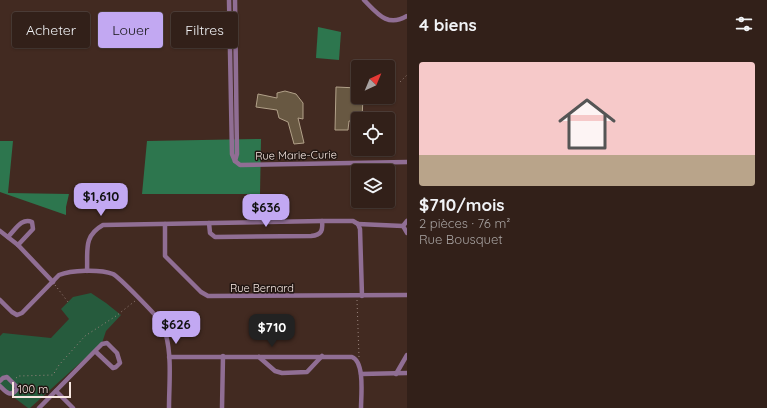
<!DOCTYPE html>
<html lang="fr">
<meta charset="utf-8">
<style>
body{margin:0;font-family:Quicksand,sans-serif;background:#3d2d26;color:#f1f3f6;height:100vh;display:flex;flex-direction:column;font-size:15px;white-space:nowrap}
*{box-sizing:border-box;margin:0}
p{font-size:13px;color:#a8a3a2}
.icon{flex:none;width:22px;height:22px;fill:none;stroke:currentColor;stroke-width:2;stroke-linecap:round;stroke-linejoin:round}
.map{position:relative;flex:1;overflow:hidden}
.side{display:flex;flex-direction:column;background:#322019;width:360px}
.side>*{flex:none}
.guide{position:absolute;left:12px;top:12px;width:335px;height:36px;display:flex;gap:8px}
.needle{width:26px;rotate:44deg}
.tools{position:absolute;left:351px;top:60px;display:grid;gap:8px}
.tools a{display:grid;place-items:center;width:44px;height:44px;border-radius:4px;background:#322019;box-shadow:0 1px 3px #0004,0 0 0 1px #4d3e38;font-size:20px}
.scale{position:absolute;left:12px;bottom:10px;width:59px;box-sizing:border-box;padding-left:4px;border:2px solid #f7e7e1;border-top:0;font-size:11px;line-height:14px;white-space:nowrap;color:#f7e7e1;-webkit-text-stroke:3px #211612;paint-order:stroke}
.price{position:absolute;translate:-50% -34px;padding:0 9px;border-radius:8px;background:#c2a8f2;color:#111;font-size:13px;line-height:26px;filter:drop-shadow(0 1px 2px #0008)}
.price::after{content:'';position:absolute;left:50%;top:24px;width:12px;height:9px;margin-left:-6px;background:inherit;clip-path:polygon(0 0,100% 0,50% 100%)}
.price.on{background:#222;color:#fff}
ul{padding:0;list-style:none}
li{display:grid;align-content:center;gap:8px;height:212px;padding:0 12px}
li+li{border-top:1px solid #4d3e38}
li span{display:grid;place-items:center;height:124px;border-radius:4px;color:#555}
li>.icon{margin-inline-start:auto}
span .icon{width:72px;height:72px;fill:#fffc;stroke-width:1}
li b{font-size:17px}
h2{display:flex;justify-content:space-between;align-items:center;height:48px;padding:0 12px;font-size:17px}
.tag{padding:0 14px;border-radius:4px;background:#322019;box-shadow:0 1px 3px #0004,0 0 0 1px #4d3e38;font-size:14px;line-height:36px}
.tag.on{background:#c2a8f2;color:#111}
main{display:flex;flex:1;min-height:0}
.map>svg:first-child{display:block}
</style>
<main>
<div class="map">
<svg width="407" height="408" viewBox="0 0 407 408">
<rect width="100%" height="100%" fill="#422a21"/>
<path fill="#265b3d" d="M91,293L106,303L121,315L106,331L102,343L30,408H28L0,387V336L3,333L51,338L69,319L61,309L73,297Z"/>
<g fill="#2d764e">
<path d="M318,27L341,32L339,60L316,58Z"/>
<path d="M261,139L260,194H142L147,141Z"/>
<path d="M0,141H13L8,193L69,194L66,207V215L0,192Z"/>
</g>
<g fill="#685842" stroke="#b2a189">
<path d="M336,87L358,88V97H363L362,119H358V121H349L348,130H335Z"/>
<path d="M285,91L296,94L303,103V119L298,118L304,143L294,144L288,122L279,118L277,110L256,107L258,94L277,98V93Z"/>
</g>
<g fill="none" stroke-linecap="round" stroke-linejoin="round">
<g stroke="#9a857e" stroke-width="1" stroke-dasharray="1 3" stroke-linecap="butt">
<path d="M400,82L407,75"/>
<path d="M55,285L68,302"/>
<path d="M357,300L359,357"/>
<path d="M16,378L19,376L53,375L59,365L85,336L116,316L135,301"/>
</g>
<g stroke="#906e94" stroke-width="4.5">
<path d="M229,0L232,154L235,161L240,165L407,162"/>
<path d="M235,0L237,154L235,161"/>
<path d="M364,0C377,13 387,28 407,16"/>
<path d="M407,221L403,226L407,233"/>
<path d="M209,223L210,233L215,237L311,236C322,235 323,230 322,221"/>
<path d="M165,224V256L201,292L208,296L407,295"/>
<path d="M358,224L360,229L362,296"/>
<path d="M358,224L403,226"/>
<path d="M0,231L18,245L53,282"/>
<path d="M8,237C15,230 22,217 32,222L33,229L18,245"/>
<path d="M87,271C88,251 83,236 103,225L322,221H353L358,224"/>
<path d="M0,300L12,312L17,315L22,313L59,275C71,270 100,269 113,274C119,277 155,314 160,321C163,325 165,330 166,335C172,358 169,385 169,408"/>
<path d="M169,357H352C365,362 361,396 361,408"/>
<path d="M259,357L275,371L282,373L307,372L322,356"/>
<path d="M361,374L407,373"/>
<path d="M396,374L407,355"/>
<path d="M0,381L3,378L7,377L16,386L17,389C11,398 6,392 0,386"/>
<path d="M56,391L73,408"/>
<path d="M39,408L95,351L102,344L107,343L117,353L120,363L116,367L113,368L95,351"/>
<path d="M222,408L223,356"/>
</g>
</g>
<g text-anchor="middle" stroke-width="3" stroke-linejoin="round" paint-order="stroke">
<g font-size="11" fill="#f7e7e1" stroke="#211612">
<text transform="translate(296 155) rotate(-1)" y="4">Rue Marie-Curie</text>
<text x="262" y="292">Rue Bernard</text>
</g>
</g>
</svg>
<div class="tools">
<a><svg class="needle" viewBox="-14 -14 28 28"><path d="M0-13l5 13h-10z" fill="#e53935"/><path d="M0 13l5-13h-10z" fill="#a8a3a2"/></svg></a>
<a><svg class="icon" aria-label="locate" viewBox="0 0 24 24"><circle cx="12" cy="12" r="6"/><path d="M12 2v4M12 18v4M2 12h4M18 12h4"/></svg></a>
<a><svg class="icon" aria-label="layers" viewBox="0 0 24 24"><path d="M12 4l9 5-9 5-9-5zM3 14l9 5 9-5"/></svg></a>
</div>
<div class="scale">100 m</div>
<b class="price" style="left:101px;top:217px">$1,610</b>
<b class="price" style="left:266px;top:228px">$636</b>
<b class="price" style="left:176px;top:345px">$626</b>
<b class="price on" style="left:272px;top:348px">$710</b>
<div class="guide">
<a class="tag">Acheter</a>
<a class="tag on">Louer</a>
<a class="tag">Filtres</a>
</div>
</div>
<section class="side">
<h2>4 biens<svg class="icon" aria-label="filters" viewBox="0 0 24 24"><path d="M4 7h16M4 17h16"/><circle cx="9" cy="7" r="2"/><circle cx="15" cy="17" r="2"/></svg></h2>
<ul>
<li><span style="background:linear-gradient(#f6c9c9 75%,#b9a48a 0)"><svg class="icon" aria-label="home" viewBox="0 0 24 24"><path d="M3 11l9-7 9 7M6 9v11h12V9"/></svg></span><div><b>$710/mois</b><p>2 pièces · 76 m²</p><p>Rue Bousquet</p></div></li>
</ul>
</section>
</main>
